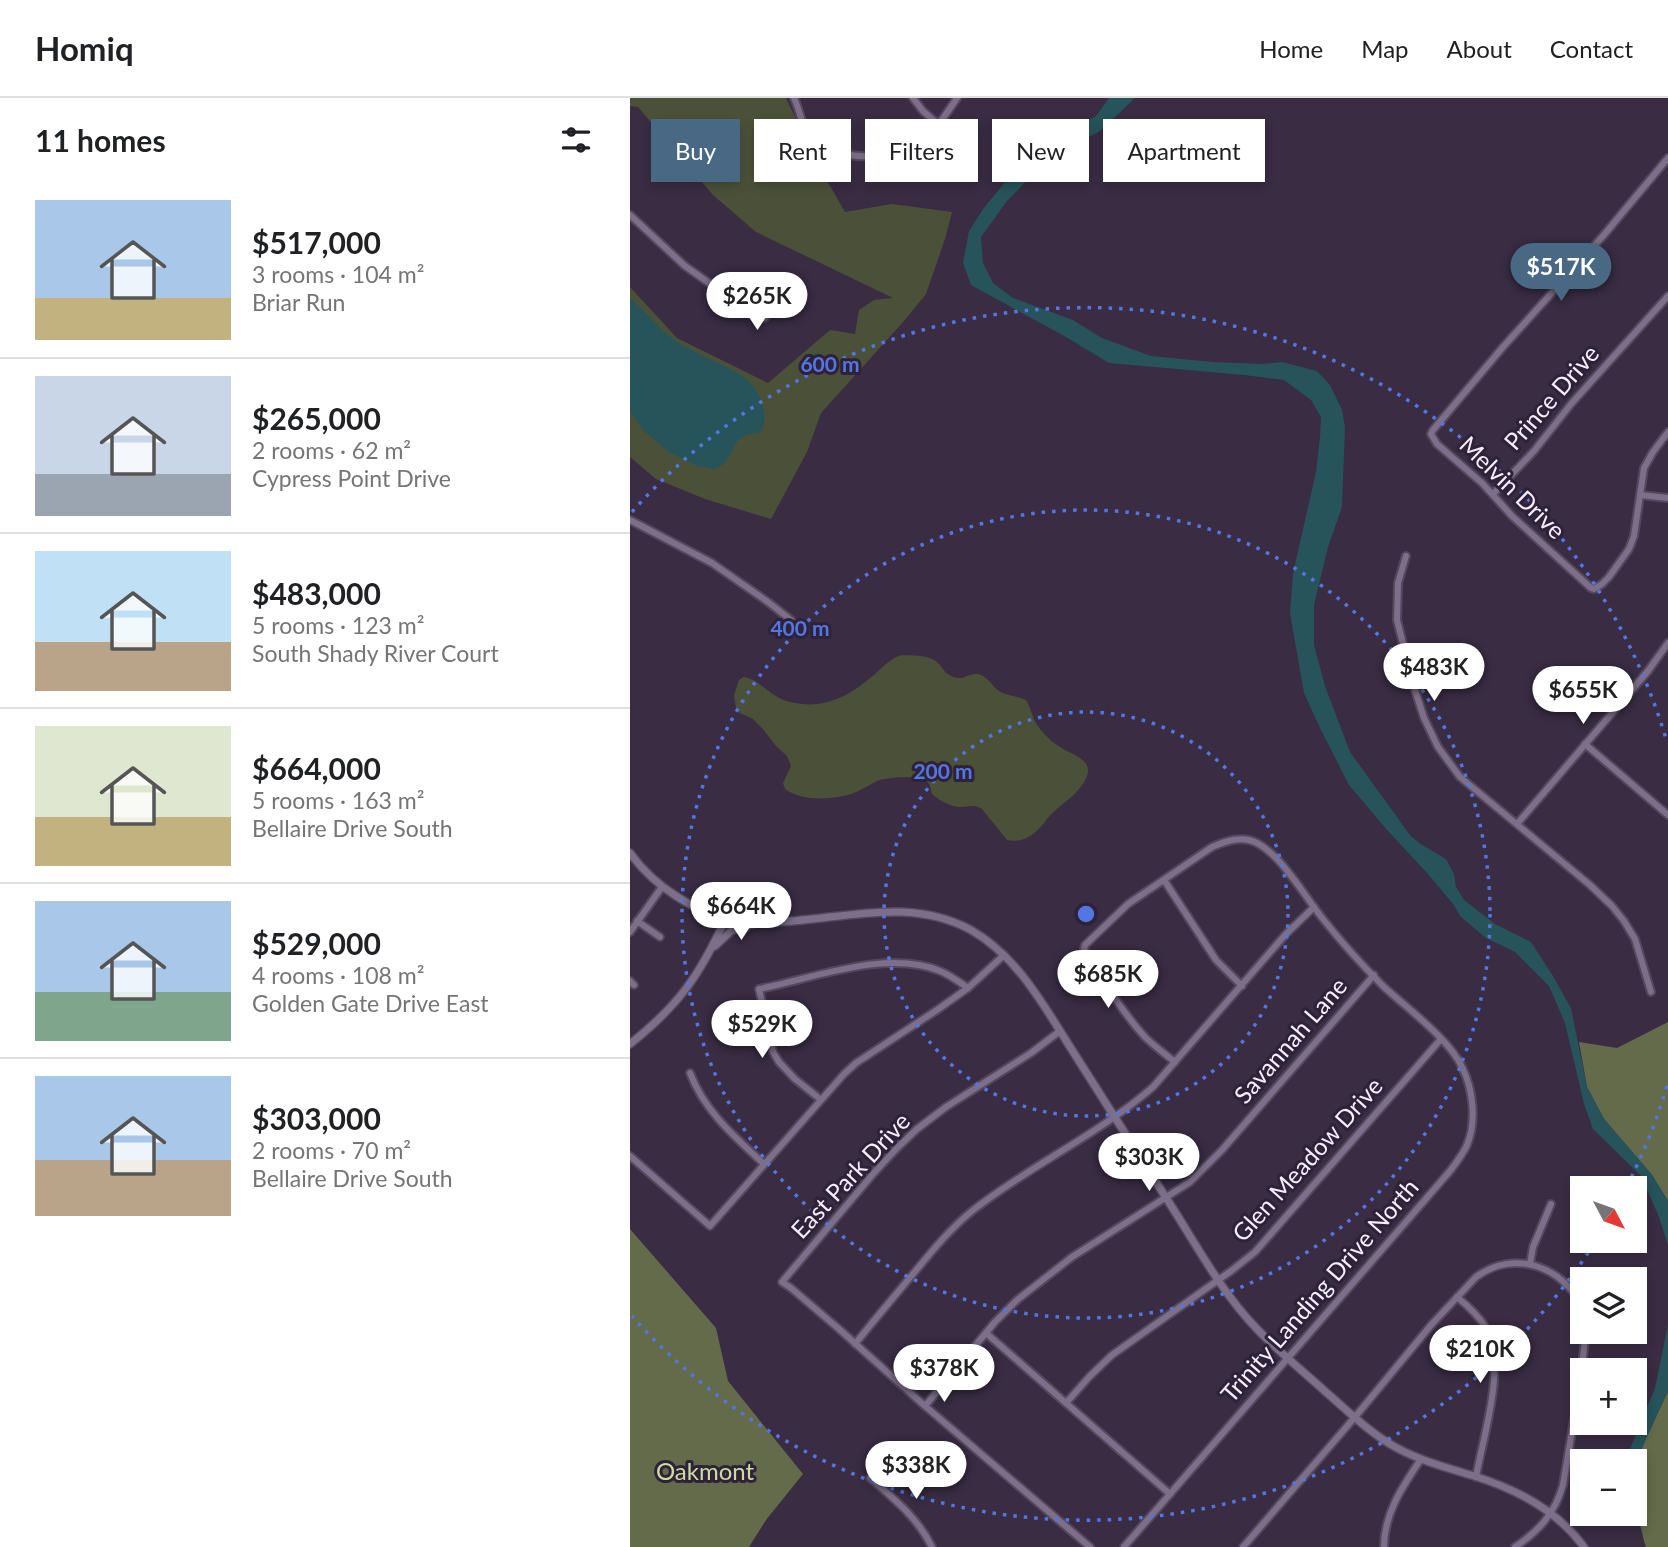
<!DOCTYPE html>
<meta charset="utf-8">
<style>
body{margin:0;font-family:Lato,sans-serif;background:#f2f2f2;color:#202124;height:100vh;display:flex;flex-direction:column;font-size:26px;white-space:nowrap}
*{box-sizing:border-box;margin:0}
p{font-size:23px;color:#757577}
.icon{flex:none;width:38px;height:38px;fill:none;stroke:currentColor;stroke-width:2;stroke-linecap:round;stroke-linejoin:round}
.map{position:relative;flex:1;overflow:hidden}
.details{display:flex;flex-direction:column;background:#fff;width:630px}
.details>*{flex:none}
.hud{position:absolute;left:21px;top:21px;width:665px;height:63px;display:flex;gap:14px}
.needle{width:46px;rotate:131deg}
.tools{position:absolute;left:940px;top:1078px;display:grid;gap:14px}
.tools a{display:grid;place-items:center;width:77px;height:77px;border-radius:0px;background:#fff;box-shadow:0 4px 10px #0003;font-size:35px}
.price{position:absolute;translate:-50% -60px;padding:0 16px;border-radius:24px;background:#fff;color:#222;font-size:23px;line-height:46px;filter:drop-shadow(0 2px 4px #0008)}
.price::after{content:'';position:absolute;left:50%;top:42px;width:21px;height:16px;margin-left:-10px;background:inherit;clip-path:polygon(0 0,100% 0,50% 100%)}
.price.selected{background:#486883;color:#fff}
ul{padding:0;list-style:none}
li{display:flex;align-items:center;gap:21px;height:175px;padding:0 35px}
li+li{border-top:2px solid #e0e0e0}
li span{display:grid;place-items:center;flex:none;width:196px;height:140px;border-radius:0px;color:#555}
li>.icon{margin-inline-start:auto}
span .icon{width:84px;height:84px;fill:#fffc;stroke-width:1}
li b{font-size:30px}
h2{display:flex;justify-content:space-between;align-items:center;height:84px;padding:0 35px;font-size:30px}
.chip{padding:0 24px;border-radius:0px;background:#fff;box-shadow:0 4px 10px #0003;font-size:24px;line-height:63px}
.chip.selected{background:#486883;color:#fff}
header{display:flex;align-items:center;gap:42px;box-sizing:border-box;height:98px;padding:0 35px;background:#fff;border-bottom:2px solid #e0e0e0}
header strong{font-size:33px}
nav{display:flex;gap:38px;margin-inline-start:auto;font-size:24px}
main{display:flex;flex:1;min-height:0}
.map>svg:first-child{display:block}
</style>
<header>
<strong>Homiq</strong>
<nav><a>Home</a><a>Map</a><a>About</a><a>Contact</a></nav>
</header>
<main>
<section class="details">
<h2>11 homes<svg class="icon" aria-label="filters" viewBox="0 0 24 24"><path d="M4 7h16M4 17h16"/><circle cx="9" cy="7" r="2"/><circle cx="15" cy="17" r="2"/></svg></h2>
<ul>
<li><span style="background:linear-gradient(#a9c7e8 70%,#c2b280 0)"><svg class="icon" aria-label="home" viewBox="0 0 24 24"><path d="M3 11l9-7 9 7M6 9v11h12V9"/></svg></span><div><b>$517,000</b><p>3 rooms · 104 m²</p><p>Briar Run</p></div></li>
<li><span style="background:linear-gradient(#c9d6e8 70%,#9aa5b1 0)"><svg class="icon" aria-label="home" viewBox="0 0 24 24"><path d="M3 11l9-7 9 7M6 9v11h12V9"/></svg></span><div><b>$265,000</b><p>2 rooms · 62 m²</p><p>Cypress Point Drive</p></div></li>
<li><span style="background:linear-gradient(#bfe0f5 65%,#b9a48a 0)"><svg class="icon" aria-label="home" viewBox="0 0 24 24"><path d="M3 11l9-7 9 7M6 9v11h12V9"/></svg></span><div><b>$483,000</b><p>5 rooms · 123 m²</p><p>South Shady River Court</p></div></li>
<li><span style="background:linear-gradient(#dfe7d0 65%,#c2b280 0)"><svg class="icon" aria-label="home" viewBox="0 0 24 24"><path d="M3 11l9-7 9 7M6 9v11h12V9"/></svg></span><div><b>$664,000</b><p>5 rooms · 163 m²</p><p>Bellaire Drive South</p></div></li>
<li><span style="background:linear-gradient(#a9c7e8 65%,#7fa58c 0)"><svg class="icon" aria-label="home" viewBox="0 0 24 24"><path d="M3 11l9-7 9 7M6 9v11h12V9"/></svg></span><div><b>$529,000</b><p>4 rooms · 108 m²</p><p>Golden Gate Drive East</p></div></li>
<li><span style="background:linear-gradient(#a9c7e8 60%,#b9a48a 0)"><svg class="icon" aria-label="home" viewBox="0 0 24 24"><path d="M3 11l9-7 9 7M6 9v11h12V9"/></svg></span><div><b>$303,000</b><p>2 rooms · 70 m²</p><p>Bellaire Drive South</p></div></li>
</ul>
</section>
<div class="map">
<svg width="1038" height="1449" viewBox="0 0 1038 1449">
<rect width="100%" height="100%" fill="#392c43"/>
<g fill="#4b5139">
<path d="M0,0H156L187,65L215,114L262,106L322,114L315,141L296,196L274,223L191,315L177,354L141,421L75,401L26,381L0,359V189L47,240L138,285L200,232L225,236L229,212L244,202L263,200L126,134L83,97L8,9L0,8Z"/>
<path d="M272,557C285,558 299,556 309,566C313,571 315,575 321,578C334,584 337,575 347,576C357,577 362,588 369,593C377,598 387,598 396,602C402,611 402,622 410,631C415,637 423,645 430,649C446,659 469,663 452,687C443,701 427,708 417,721C408,734 395,746 377,742L352,711C343,706 338,709 329,709C319,708 309,702 302,696C301,693 301,689 299,686C294,676 256,679 247,683C236,689 225,696 213,698C194,702 170,702 155,691L153,685L161,668L157,658L146,648L132,630L123,621L110,615L106,610L104,597L109,582L113,579C127,581 134,591 146,598C153,603 163,605 172,606C201,609 225,594 246,575C254,568 261,560 272,557Z"/>
</g>
<g fill="#636b4a">
<path d="M1038,924V1103L1022,1077L974,1021L957,989L949,944L987,950Z"/>
<path d="M0,1131L86,1230L98,1283L173,1376L136,1422L119,1449H0Z"/>
<path d="M1038,1293V1449H1016L1014,1443C1009,1421 1001,1396 1005,1373C1008,1352 1029,1314 1038,1293Z"/>
</g>
<g fill="#27535b">
<path d="M479,0H504L501,4L470,33L434,52L408,71L377,103L351,139L353,165L363,185L383,200L443,222L472,240L521,258L583,264L632,266L652,264L687,273L700,287L712,312L715,329L712,409L698,449L684,507V547L695,588L720,654L780,737L789,745L816,761L824,776L826,789L834,802L865,826L901,844L923,878L941,910L957,989L974,1021L1022,1077L1038,1103V1147L1029,1119L1011,1078L963,1031L954,1006L935,925L919,888L885,854L856,840L831,819L823,806L798,776L757,732L719,687L690,630L674,595L660,515L663,475L686,374L690,339L691,319L681,302L654,282L614,277L479,265L436,239L341,187L333,165L339,133L353,111L384,73L406,51L466,18Z"/>
<path d="M0,200C14,211 25,227 39,238C61,255 88,263 111,277C128,288 141,315 131,334L116,337L108,342L95,365L85,371L65,367L39,354L15,334L0,314Z"/>
<path d="M1038,1227V1293L1012,1350L1005,1373L1004,1363H995L1025,1290Z"/>
</g>
<g fill="none" stroke-linecap="round" stroke-linejoin="round">
<g stroke="#53485c" stroke-width="10">
<g id="minor">
<path d="M164,0C170,12 172,30 180,41C189,51 202,54 214,56C250,63 283,55 308,27C315,18 321,9 327,0"/>
<path d="M283,0L293,13L308,26"/>
<path d="M1038,60L973,138L873,249L803,332L801,336L807,346L852,385L882,418L961,490L964,491L972,486L979,479L999,451L1004,438L1014,370L1023,354L1038,334"/>
<path d="M0,117L55,168L106,204"/>
<path d="M125,199H135L142,208V212L135,220C122,221 115,211 106,204Z"/>
<path d="M863,396L904,353L941,306L1038,198"/>
<path d="M1010,397L1038,400"/>
<path d="M0,422L82,465L138,504L161,522"/>
<path d="M776,458L768,485L767,522L784,589L794,620L808,649L830,679L960,787L982,808L994,823L1005,841L1021,894"/>
<path d="M955,646L1038,717"/>
<path d="M887,726L1018,573L1038,545"/>
<path d="M534,782L586,862L612,888"/>
<path d="M7,823L30,839"/>
<path d="M0,834L32,789"/>
<path d="M0,883L4,887"/>
<path d="M430,933L401,955L316,1009L287,1031L267,1050L243,1076L152,1184L161,1190L209,1231L295,1308L460,1449"/>
<path d="M60,975C75,1014 105,1039 134,1066"/>
<path d="M190,1001L165,981L149,964L143,954L129,891C184,880 257,851 310,873C320,877 329,884 338,890"/>
<path d="M0,1058L80,1128L214,976L226,965L307,912L338,890L374,857"/>
<path d="M900,1166L903,1149L921,1106"/>
<path d="M827,1199C838,1208 849,1218 856,1230C877,1268 853,1338 846,1379"/>
<path d="M356,1235L540,1396"/>
<path d="M225,1246C241,1226 257,1207 273,1188C295,1162 316,1134 342,1113C399,1068 468,1037 523,989L655,837L684,809"/>
<path d="M436,1305L460,1278L482,1257L601,1173L625,1154L811,941"/>
<path d="M295,1308L365,1224L387,1202L442,1159L560,1084L592,1052L744,877"/>
<path d="M240,1380C264,1401 288,1420 302,1449"/>
<path d="M494,1449L820,1073C826,1065 833,1056 837,1047C847,1023 843,991 832,969C819,941 777,910 754,889C733,868 712,845 693,821C675,799 652,758 627,745C612,737 596,743 582,749L498,806L455,847L454,851C473,881 491,913 515,939C524,948 535,956 545,964"/>
<path d="M613,1449L725,1319L802,1226L846,1179C884,1151 932,1168 952,1208"/>
<path d="M754,1449C754,1415 773,1388 791,1361"/>
<path d="M885,1449C909,1433 925,1415 933,1387L949,1292L956,1234"/>
</g>
</g>
<g stroke="#53485c" stroke-width="10">
<g id="tertiary">
<path d="M0,755C13,773 27,786 46,798C63,809 84,819 104,822C183,834 266,791 341,832C388,859 414,908 442,952C477,1007 512,1062 547,1117C572,1157 595,1198 627,1231C649,1254 674,1274 697,1295C719,1314 741,1336 767,1350C791,1363 818,1370 844,1378C886,1391 927,1412 954,1449"/>
<path d="M85,848L101,833L126,825"/>
<path d="M0,946C49,907 70,877 96,820"/>
</g>
</g>
<use href="#minor" stroke="#7d6f89" stroke-width="6"/>
<use href="#tertiary" stroke="#7d6f89" stroke-width="7"/>
</g>
<g fill="none" stroke="#5376e2" stroke-width="3.5" stroke-dasharray="3.5 7">
<circle cx="456" cy="816" r="202"/>
<circle cx="456" cy="816" r="404"/>
<path d="M1037 988A606 606 0 0 1 998 1086M964 1146A606 606 0 0 1 2 1218M2 414A606 606 0 0 1 1037 644"/>
</g>
<g text-anchor="middle" stroke-width="6" stroke-linejoin="round" paint-order="stroke">
<g font-size="24" fill="#f6eefe" stroke="#2e2239">
<text transform="translate(922 300) rotate(-49)" y="8">Prince Drive</text>
<text transform="translate(882 390) rotate(44)" y="8">Melvin Drive</text>
<text transform="translate(661 943) rotate(-49)" y="8">Savannah Lane</text>
<text transform="translate(678 1062) rotate(-48)" y="8">Glen Meadow Drive</text>
<text transform="translate(221 1078) rotate(-47)" y="8">East Park Drive</text>
<text transform="translate(690 1193) rotate(-49)" y="8">Trinity Landing Drive North</text>
</g>
<g font-size="24" fill="#ccdca1" stroke="#2e2239">
<text x="75" y="1382">Oakmont</text>
</g>
</g>
<circle cx="456" cy="816" r="10" fill="#5376e2" stroke="#2e2239" stroke-width="3.5"/>
<g font-size="21" text-anchor="middle" font-weight="bold" fill="#5376e2" stroke="#2e2239" stroke-width="6" stroke-linejoin="round" paint-order="stroke">
<text x="200" y="274">600 m</text>
<text x="170" y="538">400 m</text>
<text x="313" y="681">200 m</text>
</g>
</svg>
<div class="tools">
<a><svg class="needle" viewBox="-14 -14 28 28"><path d="M0-13l5 13h-10z" fill="#e53935"/><path d="M0 13l5-13h-10z" fill="#757577"/></svg></a>
<a><svg class="icon" aria-label="layers" viewBox="0 0 24 24"><path d="M12 4l9 5-9 5-9-5zM3 14l9 5 9-5"/></svg></a>
<a>+</a>
<a>−</a>
</div>
<b class="price selected" style="left:931px;top:205px">$517K</b>
<b class="price" style="left:127px;top:234px">$265K</b>
<b class="price" style="left:804px;top:605px">$483K</b>
<b class="price" style="left:953px;top:628px">$655K</b>
<b class="price" style="left:111px;top:844px">$664K</b>
<b class="price" style="left:478px;top:912px">$685K</b>
<b class="price" style="left:132px;top:962px">$529K</b>
<b class="price" style="left:519px;top:1095px">$303K</b>
<b class="price" style="left:850px;top:1287px">$210K</b>
<b class="price" style="left:314px;top:1306px">$378K</b>
<b class="price" style="left:286px;top:1403px">$338K</b>
<div class="hud">
<a class="chip selected">Buy</a>
<a class="chip">Rent</a>
<a class="chip">Filters</a>
<a class="chip">New</a>
<a class="chip">Apartment</a>
</div>
</div>
</main>
